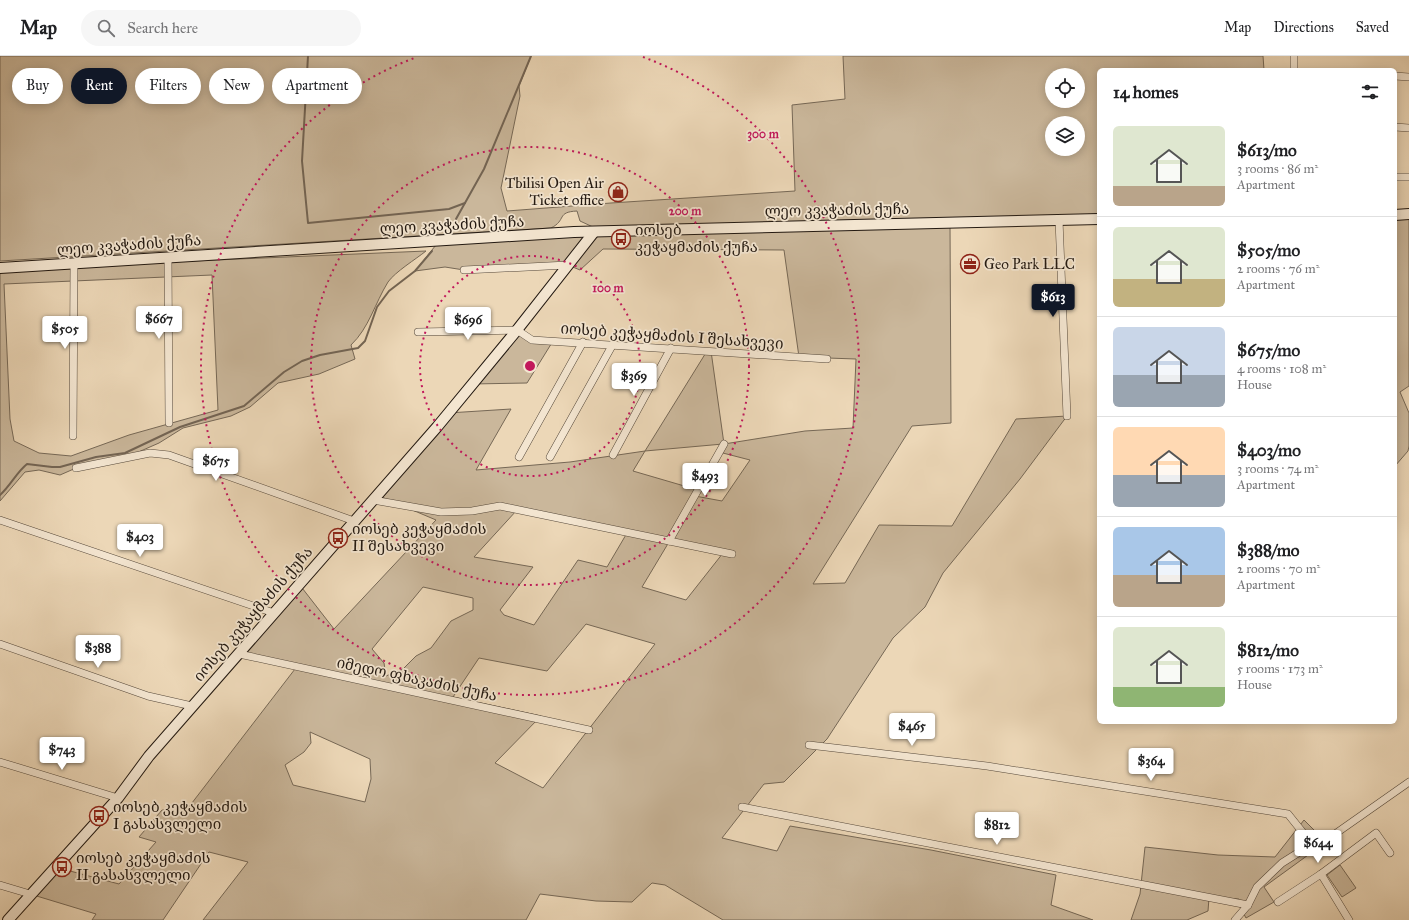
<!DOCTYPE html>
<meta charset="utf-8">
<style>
body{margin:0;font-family:"IM FELL Great Primer","Noto Serif Georgian",serif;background:#f6f6f6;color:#202124;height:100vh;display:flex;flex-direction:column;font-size:15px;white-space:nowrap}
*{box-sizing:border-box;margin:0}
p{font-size:13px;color:#757577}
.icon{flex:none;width:22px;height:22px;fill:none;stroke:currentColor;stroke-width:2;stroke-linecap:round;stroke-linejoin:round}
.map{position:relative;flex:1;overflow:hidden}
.side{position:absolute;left:1097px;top:12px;width:300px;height:656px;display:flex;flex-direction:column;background:#fff;border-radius:6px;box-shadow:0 2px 10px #0003}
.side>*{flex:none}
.guide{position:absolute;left:12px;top:12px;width:380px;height:36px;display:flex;gap:8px}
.buttons{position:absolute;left:1045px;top:12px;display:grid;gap:8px}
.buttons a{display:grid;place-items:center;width:40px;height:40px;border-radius:50%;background:#fff;box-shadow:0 2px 10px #0003;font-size:20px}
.price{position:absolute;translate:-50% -34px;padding:0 9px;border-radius:4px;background:#fff;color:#222;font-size:13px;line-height:26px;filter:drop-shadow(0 1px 2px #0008)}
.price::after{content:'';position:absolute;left:50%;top:24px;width:12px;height:9px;margin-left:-6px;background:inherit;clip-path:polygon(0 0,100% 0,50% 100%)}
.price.on{background:#111827;color:#fff}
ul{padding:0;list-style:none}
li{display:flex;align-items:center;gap:12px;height:100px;padding:0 16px}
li+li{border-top:1px solid #e0e0e0}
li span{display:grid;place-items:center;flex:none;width:112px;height:80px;border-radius:6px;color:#555}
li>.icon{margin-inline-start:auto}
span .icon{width:48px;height:48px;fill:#fffc;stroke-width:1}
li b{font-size:17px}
h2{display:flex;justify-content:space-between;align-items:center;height:48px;padding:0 16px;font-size:17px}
.pill{padding:0 14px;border-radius:18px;background:#fff;box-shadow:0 2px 10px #0003;font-size:14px;line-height:36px}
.pill.on{background:#111827;color:#fff}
header{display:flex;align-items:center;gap:24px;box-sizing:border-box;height:56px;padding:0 20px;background:#fff;border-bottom:1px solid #e0e0e0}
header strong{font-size:19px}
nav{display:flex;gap:22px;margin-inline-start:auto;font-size:14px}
.search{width:280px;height:36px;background:#f6f6f6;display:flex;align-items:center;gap:10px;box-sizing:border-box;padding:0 14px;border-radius:22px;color:#757577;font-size:15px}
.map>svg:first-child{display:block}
</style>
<header>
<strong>Map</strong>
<div class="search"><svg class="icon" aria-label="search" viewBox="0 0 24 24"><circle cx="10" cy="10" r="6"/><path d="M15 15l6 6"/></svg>Search here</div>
<nav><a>Map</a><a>Directions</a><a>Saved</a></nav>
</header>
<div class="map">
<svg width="1409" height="864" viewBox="0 0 1409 864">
<rect width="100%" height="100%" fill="#ecd7b7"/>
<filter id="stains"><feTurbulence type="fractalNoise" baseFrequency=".005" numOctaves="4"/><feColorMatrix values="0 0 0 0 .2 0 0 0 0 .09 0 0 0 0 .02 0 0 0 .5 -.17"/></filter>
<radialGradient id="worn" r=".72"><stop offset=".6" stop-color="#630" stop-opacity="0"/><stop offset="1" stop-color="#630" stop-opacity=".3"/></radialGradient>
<g fill="#cab79b" stroke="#766856" fill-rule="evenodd">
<path d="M0,0H531L519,30L520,40L501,132L507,155L611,147L795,135L792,49L845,43L843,0H1263L1264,14H1099V159L593,171L580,165L577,155C556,156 567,164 551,172L0,205ZM1052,19H1078V45H1052ZM1052,67H1078V93H1052Z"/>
<path d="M1409,158V330L1400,336L1409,357V390L1408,395L1395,410V159Z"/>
<path d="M950,166L951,367L912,370L813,528L845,527L879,469L952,470L1016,363L1067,360L1020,423L943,517L925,551L893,582L827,683L784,726L764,728L722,782L777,795L790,770L931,794L1056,819L1051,849L1093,864H723L665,829L652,827L632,846L596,845L540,838L526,864H203L248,806L209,796L163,864H92L96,858L30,838L55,811L119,828L156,786L139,781L162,754L185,756L295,613L239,598L299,528L334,573L436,464L377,439L448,357L511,353L476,414L570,406L645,395L707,295H711L724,388L805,375L853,372L856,303L799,301L784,194L603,193L580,214L568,209L464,214L445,211L415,215L440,184ZM723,388L719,396L750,404L722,445L695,440L698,434L633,415L645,395ZM517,454L627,477L607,511L578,504L534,569L504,559L500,554L533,511L474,501ZM669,486L723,497L686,544L642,531ZM423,531L473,542V554L451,565L431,592L416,600L403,613L386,620L384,607L372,593ZM586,568L655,588L543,732L495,707L541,660L453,641L479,602L547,615ZM310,676L370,703L371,723L365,746L293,729L285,709L304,696L311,687Z"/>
<path d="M426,195C416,203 395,216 388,226C375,247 369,272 351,289L355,303L319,318L278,327L250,351L231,360L183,372L159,387L127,401L76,412L60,419L39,414L25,416L0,445V215L76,210ZM212,219L218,354L129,379L71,400L39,397L14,385L10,363L4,228Z"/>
<path d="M517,274L532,284L553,285L527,327L472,328Z"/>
<path d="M1304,764L1326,786L1264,831L1274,846L1246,862L1240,851L1239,843L1209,842L1208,855L1187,864H1131L1140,838L1145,791L1218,799L1275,801Z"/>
<path d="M1340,809L1356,832L1342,841L1327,819Z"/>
</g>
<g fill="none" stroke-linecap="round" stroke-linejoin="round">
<g stroke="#736453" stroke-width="2">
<path d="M308,0L302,105L308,167L449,153L465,147"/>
<path d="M456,163L484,113L531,0"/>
<path d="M0,439C11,429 16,417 27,408L52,411H60L96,401L125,397L180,371L244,350L284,316L302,305L320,299L358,292L365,285L377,251L389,235L415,215L432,195"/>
</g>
<g stroke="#55483a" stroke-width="8">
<g id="street">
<path d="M1294,14V0"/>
<path d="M1395,20L1409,21"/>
<path d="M1395,71L1409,72"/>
<path d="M1395,121H1409"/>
<path d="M1059,164L1067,360"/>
<path d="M168,201L169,367"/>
<path d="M464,214L568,209"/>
<path d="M418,276L517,274L532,284L827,303"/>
<path d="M73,380L74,208"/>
<path d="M613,399L671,292"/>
<path d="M519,401L583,286"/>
<path d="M550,401L613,288"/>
<path d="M76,412L150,397L169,399L354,465"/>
<path d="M373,444L441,456L472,455L500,450L732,498"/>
<path d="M0,464L274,557"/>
<path d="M669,485L724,388"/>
<path d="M0,588L148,640L192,650"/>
<path d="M239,598L589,674"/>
<path d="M809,689L987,710L1288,758L1312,788"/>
<path d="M0,706L118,742"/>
<path d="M742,751L1248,849"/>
<path d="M1321,818L1349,864"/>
<path d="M0,829L30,838"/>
<path d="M1278,846L1321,818L1376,777L1390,797"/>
<path d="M1235,864L1248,849L1257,831L1282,807L1312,788L1325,785L1409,726"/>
</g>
</g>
<g stroke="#231911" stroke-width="12">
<g id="secondary">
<path d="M1395,159L1409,158"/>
<path d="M0,212L574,176L1099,163"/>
<path d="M8,864L118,742L149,700L437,371L517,274L594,176"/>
</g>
</g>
<use href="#street" stroke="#f3e5d0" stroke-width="7"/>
<use href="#secondary" stroke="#f3e5d0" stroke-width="10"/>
</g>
<g fill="none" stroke="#c2185b" stroke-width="2" stroke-dasharray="2 4">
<circle cx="530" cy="310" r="110"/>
<circle cx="530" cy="310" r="219"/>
<path d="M643 1A329 329 0 1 1 417 1"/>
</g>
<defs>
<g id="shop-ring" transform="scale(1)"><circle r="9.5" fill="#f3e5d0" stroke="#8f2418" stroke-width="1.5"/><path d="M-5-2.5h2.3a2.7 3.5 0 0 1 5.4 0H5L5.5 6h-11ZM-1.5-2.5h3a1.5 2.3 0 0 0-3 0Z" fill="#8f2418"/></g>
<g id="bus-ring" transform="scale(1)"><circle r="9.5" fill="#f3e5d0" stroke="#8f2418" stroke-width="1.5"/><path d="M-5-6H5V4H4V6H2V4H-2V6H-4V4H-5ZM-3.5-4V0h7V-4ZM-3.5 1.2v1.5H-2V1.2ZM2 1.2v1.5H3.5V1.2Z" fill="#8f2418"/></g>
<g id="office-ring" transform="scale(1)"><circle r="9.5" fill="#f3e5d0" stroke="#8f2418" stroke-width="1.5"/><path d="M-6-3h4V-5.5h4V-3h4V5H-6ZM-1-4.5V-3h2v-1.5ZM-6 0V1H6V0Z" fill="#8f2418"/></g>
</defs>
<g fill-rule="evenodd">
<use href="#shop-ring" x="618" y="136"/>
<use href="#bus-ring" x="621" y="183"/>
<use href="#office-ring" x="970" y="208"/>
<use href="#bus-ring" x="338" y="482"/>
<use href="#bus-ring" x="99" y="760"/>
<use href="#bus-ring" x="62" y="811"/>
</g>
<g text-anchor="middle" stroke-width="3.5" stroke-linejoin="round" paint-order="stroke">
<g font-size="15" fill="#231911" stroke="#f3e5d0" text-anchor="start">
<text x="604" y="132" text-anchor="end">Tbilisi Open Air<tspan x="604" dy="17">Ticket office</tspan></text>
<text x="635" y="179">იოსებ<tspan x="635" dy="17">კეჭაყმაძის ქუჩა</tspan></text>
<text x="984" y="213">Geo Park LLC</text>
<text x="352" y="478">იოსებ კეჭაყმაძის<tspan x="352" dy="17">II შესახვევი</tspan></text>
<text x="113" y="756">იოსებ კეჭაყმაძის<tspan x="113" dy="17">I გასასვლელი</tspan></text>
<text x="76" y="807">იოსებ კეჭაყმაძის<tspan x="76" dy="17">II გასასვლელი</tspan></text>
</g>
<g font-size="15" fill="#231911" stroke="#f3e5d0">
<text transform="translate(837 154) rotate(-1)" y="5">ლეო კვაჭაძის ქუჩა</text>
<text transform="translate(452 169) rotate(-3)" y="5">ლეო კვაჭაძის ქუჩა</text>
<text transform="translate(129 189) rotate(-4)" y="5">ლეო კვაჭაძის ქუჩა</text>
<text transform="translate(672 280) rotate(4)" y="5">იოსებ კეჭაყმაძის I შესახვევი</text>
<text transform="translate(253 558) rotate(-49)" y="5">იოსებ კეჭაყმაძის ქუჩა</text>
<text transform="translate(417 623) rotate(12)" y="5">იმედო ფხაკაძის ქუჩა</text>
</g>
</g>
<circle cx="530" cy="310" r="6" fill="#c2185b" stroke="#f3e5d0" stroke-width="2"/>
<g font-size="12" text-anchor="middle" font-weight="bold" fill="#c2185b" stroke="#f3e5d0" stroke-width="3.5" stroke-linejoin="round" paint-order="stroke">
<text x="763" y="82">300 m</text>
<text x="685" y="159">200 m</text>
<text x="608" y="236">100 m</text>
</g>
<rect width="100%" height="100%" filter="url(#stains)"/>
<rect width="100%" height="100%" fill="url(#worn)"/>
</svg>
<div class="buttons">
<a><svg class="icon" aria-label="locate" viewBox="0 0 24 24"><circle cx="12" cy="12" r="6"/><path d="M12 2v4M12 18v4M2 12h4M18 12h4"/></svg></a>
<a><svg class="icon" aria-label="layers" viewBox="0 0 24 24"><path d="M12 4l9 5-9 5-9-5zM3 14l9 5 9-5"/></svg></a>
</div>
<b class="price on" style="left:1053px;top:262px">$613</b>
<b class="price" style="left:159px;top:284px">$667</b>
<b class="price" style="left:468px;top:285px">$696</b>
<b class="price" style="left:65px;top:294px">$505</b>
<b class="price" style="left:634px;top:341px">$369</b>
<b class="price" style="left:216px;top:426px">$675</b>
<b class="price" style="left:705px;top:441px">$493</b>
<b class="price" style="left:140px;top:502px">$403</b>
<b class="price" style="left:98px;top:613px">$388</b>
<b class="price" style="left:912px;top:691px">$465</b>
<b class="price" style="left:62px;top:715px">$743</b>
<b class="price" style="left:1151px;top:726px">$364</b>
<b class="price" style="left:997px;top:790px">$812</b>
<b class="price" style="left:1318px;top:808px">$644</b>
<div class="guide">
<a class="pill">Buy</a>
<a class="pill on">Rent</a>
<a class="pill">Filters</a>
<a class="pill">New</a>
<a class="pill">Apartment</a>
</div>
<section class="side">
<h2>14 homes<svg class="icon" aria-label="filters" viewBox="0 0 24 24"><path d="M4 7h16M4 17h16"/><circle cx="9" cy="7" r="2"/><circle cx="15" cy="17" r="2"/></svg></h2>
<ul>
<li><span style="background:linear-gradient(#dfe7d0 75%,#b9a48a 0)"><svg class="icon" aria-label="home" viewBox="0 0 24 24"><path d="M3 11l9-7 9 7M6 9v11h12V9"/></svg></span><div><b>$613/mo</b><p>3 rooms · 86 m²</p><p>Apartment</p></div></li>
<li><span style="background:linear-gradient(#dfe7d0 65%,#c2b280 0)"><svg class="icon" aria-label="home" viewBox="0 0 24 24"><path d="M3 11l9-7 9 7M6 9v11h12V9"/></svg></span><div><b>$505/mo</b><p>2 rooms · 76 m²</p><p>Apartment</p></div></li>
<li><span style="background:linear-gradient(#c9d6e8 60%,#9aa5b1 0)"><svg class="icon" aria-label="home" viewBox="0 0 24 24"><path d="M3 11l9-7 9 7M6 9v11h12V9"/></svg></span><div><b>$675/mo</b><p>4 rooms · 108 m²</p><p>House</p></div></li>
<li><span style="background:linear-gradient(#ffd9b3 60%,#9aa5b1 0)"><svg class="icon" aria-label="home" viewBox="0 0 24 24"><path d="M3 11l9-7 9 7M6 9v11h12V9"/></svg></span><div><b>$403/mo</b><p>3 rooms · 74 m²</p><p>Apartment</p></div></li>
<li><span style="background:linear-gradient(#a9c7e8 60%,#b9a48a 0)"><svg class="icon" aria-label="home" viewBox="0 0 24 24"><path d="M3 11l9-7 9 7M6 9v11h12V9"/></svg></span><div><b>$388/mo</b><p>2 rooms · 70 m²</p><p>Apartment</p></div></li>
<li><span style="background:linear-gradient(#dfe7d0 75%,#8fb573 0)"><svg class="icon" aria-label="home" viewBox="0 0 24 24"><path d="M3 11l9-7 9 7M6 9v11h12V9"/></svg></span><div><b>$812/mo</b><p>5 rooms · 173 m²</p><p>House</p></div></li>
</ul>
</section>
</div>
